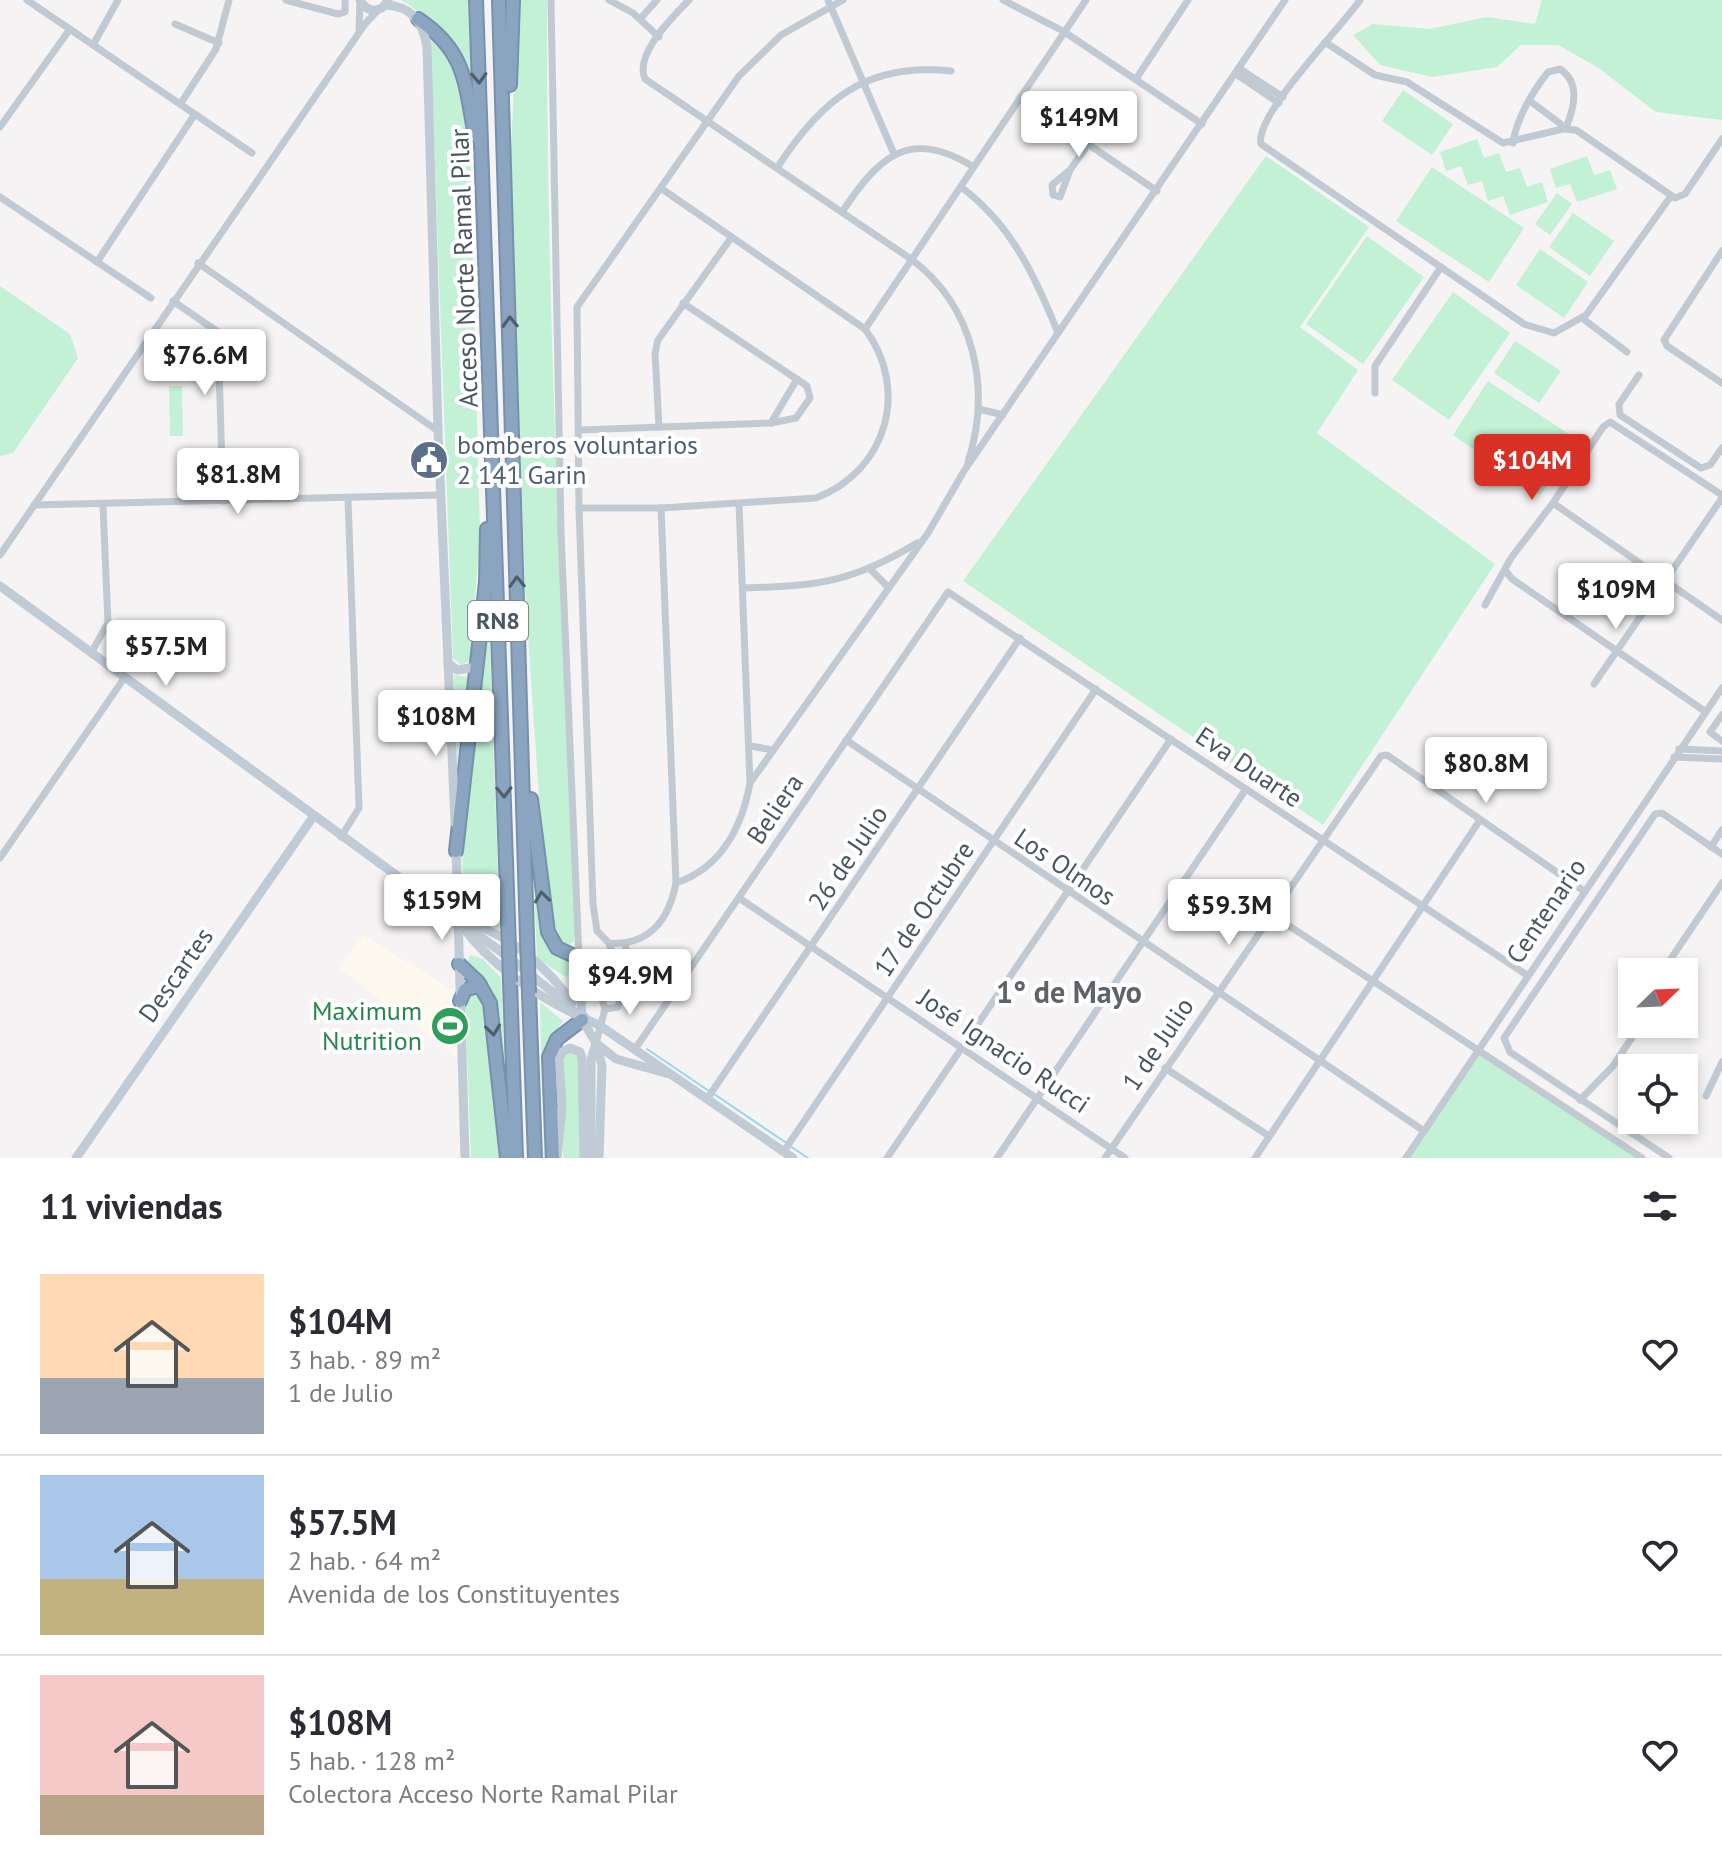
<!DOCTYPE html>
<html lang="es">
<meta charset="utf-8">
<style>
body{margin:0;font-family:"PT Sans",sans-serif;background:#f7f7f7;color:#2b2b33;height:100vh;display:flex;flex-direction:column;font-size:30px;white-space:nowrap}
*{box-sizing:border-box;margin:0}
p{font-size:26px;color:#7c7c81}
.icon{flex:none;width:44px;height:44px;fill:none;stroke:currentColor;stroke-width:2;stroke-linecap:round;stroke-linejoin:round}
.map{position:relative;height:1158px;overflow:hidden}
.sheet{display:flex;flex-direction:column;background:#fff;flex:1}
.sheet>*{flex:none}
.needle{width:52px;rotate:67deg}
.tools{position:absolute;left:1618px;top:958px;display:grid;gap:16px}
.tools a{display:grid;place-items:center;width:80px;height:80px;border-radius:0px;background:#fff;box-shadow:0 4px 12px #0003;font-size:40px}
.price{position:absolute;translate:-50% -68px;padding:0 18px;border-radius:8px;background:#fff;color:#222;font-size:26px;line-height:52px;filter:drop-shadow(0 2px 4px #0008)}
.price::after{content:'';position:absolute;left:50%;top:48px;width:24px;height:18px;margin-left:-12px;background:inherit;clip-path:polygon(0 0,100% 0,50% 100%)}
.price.current{background:#d93025;color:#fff}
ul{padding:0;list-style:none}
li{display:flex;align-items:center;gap:24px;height:200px;padding:0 40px}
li+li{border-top:2px solid #e1e1e2}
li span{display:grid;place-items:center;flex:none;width:224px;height:160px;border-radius:0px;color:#555}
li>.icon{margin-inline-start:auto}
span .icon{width:96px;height:96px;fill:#fffc;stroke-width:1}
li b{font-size:34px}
h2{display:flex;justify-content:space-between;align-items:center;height:96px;padding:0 40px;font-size:34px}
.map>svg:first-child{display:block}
</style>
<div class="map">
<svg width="1722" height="1158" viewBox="0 0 1722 1158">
<rect width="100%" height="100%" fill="#f5f3f3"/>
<path fill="#fdf9ef" d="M363,935L453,990L458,1058L340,969Z"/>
<g fill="#c3f1d5">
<path d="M401,0H468L472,92C460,45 442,26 401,0Z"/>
<path d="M518,0H547C546,312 563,623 576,934L574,942L565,947C548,938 548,913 546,896L526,608L510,170Z"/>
<path d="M1542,0H1722V120L1656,112L1597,67L1558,45H1521L1497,67L1432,77L1380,65L1353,35L1373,24L1429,29L1487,17L1535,24Z"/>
<path d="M430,30L451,51L465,98L470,146L480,535L470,660L462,665L453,658Z"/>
<path d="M1403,90L1453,124L1432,155L1382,121Z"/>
<path d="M1477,139L1484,158L1499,153L1506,172L1520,168L1527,187L1542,182L1548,202L1510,215L1503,196L1488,201L1482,181L1468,185L1461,166L1446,171L1440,152Z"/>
<path d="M1266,156L1369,227L1300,327L1358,370L1317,433L1495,564L1323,825L963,581Z"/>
<path d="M1587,156L1594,175L1610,170L1617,189L1577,202L1570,184L1556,188L1550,169Z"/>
<path d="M1432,167L1524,228L1489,282L1396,221Z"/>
<path d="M1557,193L1572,204L1550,235L1535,224Z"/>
<path d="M1573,213L1614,241L1590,276L1549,247Z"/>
<path d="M1367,236L1424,277L1363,364L1306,324Z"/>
<path d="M1540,249L1588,282L1564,318L1516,285Z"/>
<path d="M0,286L70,334L78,358L13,453L0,456Z"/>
<path d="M1453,292L1510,333L1449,420L1392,380Z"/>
<path d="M1515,341L1561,371L1539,403L1494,373Z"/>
<path d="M1488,381L1581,442L1540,495L1453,435Z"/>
<path d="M169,386H182L183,436H170Z"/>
<path d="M487,618L489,622L500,931L463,909L462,829Z"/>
<path d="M454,675L468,677L457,765Z"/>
<path d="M532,829L544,928L571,965L567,978L537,958Z"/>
<path d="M470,955L483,959L501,978L506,1104L498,1034L467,963Z"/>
<path d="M473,990L478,991L485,1004L503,1158H471L465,1005Z"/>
<path d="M540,1002L563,1021L547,1046L550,1158H544Z"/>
<path d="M1477,1049L1640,1158H1403Z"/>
<path d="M569,1052L578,1057L580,1158H563V1057Z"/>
</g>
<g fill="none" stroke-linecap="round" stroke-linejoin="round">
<g stroke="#90daee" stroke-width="2">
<path d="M647,1049L709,1091"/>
<path d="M714,1094L785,1142"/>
<path d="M790,1146L808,1158"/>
</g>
<g stroke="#7690ad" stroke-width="16">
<g id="highway">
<path d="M476,0L508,920"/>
<path d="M499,0L527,938"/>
<path d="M418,19C466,51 465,83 475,136"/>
<path d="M510,85L513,0"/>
<path d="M531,799L548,932L557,948L579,958"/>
<path d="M456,851L486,582L487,529"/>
<path d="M459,964L478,982L490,1003L507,1158"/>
<path d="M510,982L516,1158"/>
<path d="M529,993L535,1158"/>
<path d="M460,1001L465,990L480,985"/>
<path d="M553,1158L549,1057L557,1039L582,1020"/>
</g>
</g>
<g stroke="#c1cad2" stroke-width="7">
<path d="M27,0L252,153"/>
<path d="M286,0L338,14L345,12V0"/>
<path d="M551,0L561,533L579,958"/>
<path d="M609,0L633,13L659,37"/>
<path d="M689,0C673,17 634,54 645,79L911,259C974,306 992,388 968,462"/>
<path d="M828,0L894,154"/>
<path d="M1003,0L1063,31L1202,124"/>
<path d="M1360,0C1342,27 1254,115 1261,144L1524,324L1554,333L1586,315L1671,196"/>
<path d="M640,19L657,0"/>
<path d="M175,24L219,43"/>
<path d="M359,28L360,1"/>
<path d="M1325,42L1375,75L1407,82L1503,143L1563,129L1576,130L1675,198L1685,194L1722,139"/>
<path d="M93,45L118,0"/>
<path d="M1240,69L1283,97"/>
<path d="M1236,74L1279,103"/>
<path d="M1136,79L1188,0"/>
<path d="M1020,98L1157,191"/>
<path d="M181,103L216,49L229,0"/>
<path d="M0,127L70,29"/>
<path d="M1513,143C1516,119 1533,91 1548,72L1560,69C1581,83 1574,108 1566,128L1530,101"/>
<path d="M777,168C821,100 866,62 951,71"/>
<path d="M1070,170L1060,197L1053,195L1052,185L1070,170L1087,146"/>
<path d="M961,187C1011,224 1035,276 1058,333"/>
<path d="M0,197L151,298"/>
<path d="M842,212C878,158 908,127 972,166"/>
<path d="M1722,251L1664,340L1667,346L1722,383"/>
<path d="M97,262L195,114"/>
<path d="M198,263L438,431"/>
<path d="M173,301L218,332L223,501"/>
<path d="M1582,318L1627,352"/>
<path d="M865,329L1086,0"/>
<path d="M1639,375L1619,404L1620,415L1701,468L1710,465L1722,448"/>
<path d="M1375,393V366L1441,267"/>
<path d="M979,409L1003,415"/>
<path d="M771,423L797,379"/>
<path d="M659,427L655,353L658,340L731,238"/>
<path d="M579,430L771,423L796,418L810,398L807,386L683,303"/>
<path d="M1553,503L1722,620"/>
<path d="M34,505L440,495"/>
<path d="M579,508H661L816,498C887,471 910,389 865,329L662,189"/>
<path d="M661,508L676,883C669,919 650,946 609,943L597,931L593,904L579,508L577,307L739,76L781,35L843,0"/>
<path d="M0,555L365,24L378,10"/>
<path d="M870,569L887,586"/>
<path d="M1505,570L1512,579L1706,712"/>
<path d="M745,588C818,586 853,582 917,543"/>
<path d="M1485,605L1511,558L1553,503L1603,427L1610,422L1722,495"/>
<path d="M91,653L108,623L103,505"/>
<path d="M1594,684L1722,498"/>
<path d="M1722,715L1710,732L1722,741"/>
<path d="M846,740L1424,1131"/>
<path d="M751,746L773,750"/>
<path d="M1679,749L1722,751"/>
<path d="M1674,757L1722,759"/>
<path d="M750,783L928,533L964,471L1285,0"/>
<path d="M341,837L359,808L348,499"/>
<path d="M1711,847L1722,830"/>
<path d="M0,858L125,677"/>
<path d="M676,883C721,868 742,827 750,783L739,504"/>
<path d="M739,898L1125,1158"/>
<path d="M1271,914L1642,1158"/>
<path d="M609,943L614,958L611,966"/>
<path d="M1662,972L1722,883"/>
<path d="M623,975L626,943"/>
<path d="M605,1009L618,1007L622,990"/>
<path d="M596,1043L605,1009L599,989L606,975"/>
<path d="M635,1049L948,592L1527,975"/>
<path d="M1165,1068L1269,1136"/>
<path d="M1706,1096L1722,1062"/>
<path d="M707,1099L1020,638"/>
<path d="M1580,1100L1613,1066L1641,1024"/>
<path d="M784,1151L1096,689"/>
<path d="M887,1158L1171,739"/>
<path d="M997,1158L1246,789"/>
<path d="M1105,1158L1381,756L1387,755L1584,891"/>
<path d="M1255,1158L1480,820"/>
<path d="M1406,1158L1722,688"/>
<path d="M1669,1158L1510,1052L1504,1038L1655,814L1662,813L1722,854"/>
</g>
<g stroke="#c1cbd6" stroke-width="9">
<path d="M360,0C367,13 381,14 388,0"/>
<path d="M386,5C412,6 423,23 427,47L438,431L455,823"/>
<path d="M0,586L500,951L563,1000L582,1020L596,1043L616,1059L669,1074"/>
<path d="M448,663L457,670L476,667"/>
<path d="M456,846L465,1158"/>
<path d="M465,922C505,932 550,968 572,1003"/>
<path d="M462,926C495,971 549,1004 599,1025L793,1158"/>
<path d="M579,958L582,1020"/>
<path d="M596,1043L602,1066L599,1158"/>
<path d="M76,1158L313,817"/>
<path d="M557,1158L562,1107L559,1058L562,1052L570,1048L580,1052L582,1058L584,1158"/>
<path d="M591,1158V1060L596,1043"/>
</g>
<use href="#highway" stroke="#8ba5c1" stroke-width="12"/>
<g stroke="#7690ad" stroke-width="16" stroke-linecap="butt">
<g id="highway-bridge">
<path d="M508,920L510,982"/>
<path d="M527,938L529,993"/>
</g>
</g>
<use href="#highway-bridge" stroke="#8ba5c1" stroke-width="12"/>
</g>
<defs><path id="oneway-chevron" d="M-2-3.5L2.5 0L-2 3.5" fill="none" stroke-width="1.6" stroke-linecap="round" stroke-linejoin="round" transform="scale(2)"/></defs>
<g stroke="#505e6b">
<use href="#oneway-chevron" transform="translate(479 78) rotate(88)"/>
<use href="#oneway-chevron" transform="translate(510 322) rotate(-92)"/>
<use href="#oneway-chevron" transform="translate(517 582) rotate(-92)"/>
<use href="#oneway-chevron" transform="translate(504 792) rotate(88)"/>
<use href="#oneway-chevron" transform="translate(542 897) rotate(-97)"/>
<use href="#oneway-chevron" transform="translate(493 1030) rotate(83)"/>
</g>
<defs>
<g id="civic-disc" transform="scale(2)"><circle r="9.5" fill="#5c6f8a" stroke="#fff"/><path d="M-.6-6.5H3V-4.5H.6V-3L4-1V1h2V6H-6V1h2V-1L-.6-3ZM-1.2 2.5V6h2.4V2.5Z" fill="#fff"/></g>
<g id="stadium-disc" transform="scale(2)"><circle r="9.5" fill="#2e9e5b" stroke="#fff"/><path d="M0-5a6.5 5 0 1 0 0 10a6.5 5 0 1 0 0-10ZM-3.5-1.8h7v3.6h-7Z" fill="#fff"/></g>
</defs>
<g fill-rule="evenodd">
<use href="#civic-disc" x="429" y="460"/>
<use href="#stadium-disc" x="450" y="1026"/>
</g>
<g text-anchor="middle" stroke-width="8" stroke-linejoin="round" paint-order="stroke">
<rect fill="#fff" stroke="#808990" stroke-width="2" x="468" y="601" width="60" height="40" rx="6"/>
<g font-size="24" font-weight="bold" fill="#4a5661">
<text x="498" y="629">RN8</text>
</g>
<g font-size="26" fill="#4a5661" stroke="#fff">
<text transform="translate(464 268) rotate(-92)" y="9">Acceso Norte Ramal Pilar</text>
<text transform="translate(1249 767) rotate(34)" y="9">Eva Duarte</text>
<text transform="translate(775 809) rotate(-56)" y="9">Beliera</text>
<text transform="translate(848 858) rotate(-56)" y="9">26 de Julio</text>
<text transform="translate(1065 867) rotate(34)" y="9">Los Olmos</text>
<text transform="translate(924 909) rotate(-56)" y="9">17 de Octubre</text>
<text transform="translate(1546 911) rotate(-56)" y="9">Centenario</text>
<text transform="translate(176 975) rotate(-55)" y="9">Descartes</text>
<text transform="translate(1158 1044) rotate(-56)" y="9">1 de Julio</text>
<text transform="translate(1004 1051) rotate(34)" y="9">José Ignacio Rucci</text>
</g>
<g font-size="26" fill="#4e5e75" stroke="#fff" text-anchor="start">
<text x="457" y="454">bomberos voluntarios<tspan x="457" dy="30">2 141 Garin</tspan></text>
</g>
<g font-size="26" fill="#27864d" stroke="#fff" text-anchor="end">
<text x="422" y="1020">Maximum<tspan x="422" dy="30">Nutrition</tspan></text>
</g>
<g font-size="30" font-weight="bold" fill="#5f6368" stroke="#fff">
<text x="1069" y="1003">1° de Mayo</text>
</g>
</g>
</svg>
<div class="tools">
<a><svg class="needle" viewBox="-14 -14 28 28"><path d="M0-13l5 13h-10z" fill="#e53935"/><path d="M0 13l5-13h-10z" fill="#7c7c81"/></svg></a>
<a><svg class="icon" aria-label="locate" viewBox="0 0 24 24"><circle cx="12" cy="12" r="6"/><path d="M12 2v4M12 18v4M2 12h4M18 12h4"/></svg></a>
</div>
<b class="price" style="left:1079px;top:159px">$149M</b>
<b class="price" style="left:205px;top:397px">$76.6M</b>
<b class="price current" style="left:1532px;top:502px">$104M</b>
<b class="price" style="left:238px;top:516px">$81.8M</b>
<b class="price" style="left:1616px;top:631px">$109M</b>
<b class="price" style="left:166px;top:688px">$57.5M</b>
<b class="price" style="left:436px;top:758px">$108M</b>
<b class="price" style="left:1486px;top:805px">$80.8M</b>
<b class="price" style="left:442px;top:942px">$159M</b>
<b class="price" style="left:1229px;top:947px">$59.3M</b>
<b class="price" style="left:630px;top:1017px">$94.9M</b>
</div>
<section class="sheet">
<h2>11 viviendas<svg class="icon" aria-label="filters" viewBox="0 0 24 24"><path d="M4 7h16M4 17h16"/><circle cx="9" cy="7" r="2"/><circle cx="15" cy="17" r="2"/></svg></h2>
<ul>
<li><span style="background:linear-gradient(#ffd9b3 65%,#9aa5b1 0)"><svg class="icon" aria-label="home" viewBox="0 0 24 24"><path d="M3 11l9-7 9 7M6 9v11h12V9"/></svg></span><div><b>$104M</b><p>3 hab. · 89 m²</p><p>1 de Julio</p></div><svg class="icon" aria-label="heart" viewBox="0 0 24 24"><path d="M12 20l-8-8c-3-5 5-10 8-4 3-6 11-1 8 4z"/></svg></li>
<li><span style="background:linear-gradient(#a9c7e8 65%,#c2b280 0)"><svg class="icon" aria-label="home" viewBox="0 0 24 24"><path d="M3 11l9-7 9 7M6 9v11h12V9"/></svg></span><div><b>$57.5M</b><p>2 hab. · 64 m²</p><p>Avenida de los Constituyentes</p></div><svg class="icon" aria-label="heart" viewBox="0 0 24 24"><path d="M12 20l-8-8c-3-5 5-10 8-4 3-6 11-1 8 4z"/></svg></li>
<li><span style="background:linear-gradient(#f6c9c9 75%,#b9a48a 0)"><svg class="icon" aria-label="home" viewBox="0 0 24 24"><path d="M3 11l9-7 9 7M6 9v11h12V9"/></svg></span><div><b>$108M</b><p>5 hab. · 128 m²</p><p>Colectora Acceso Norte Ramal Pilar</p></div><svg class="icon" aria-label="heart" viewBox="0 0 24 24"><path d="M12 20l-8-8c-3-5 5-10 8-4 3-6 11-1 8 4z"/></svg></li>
</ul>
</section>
